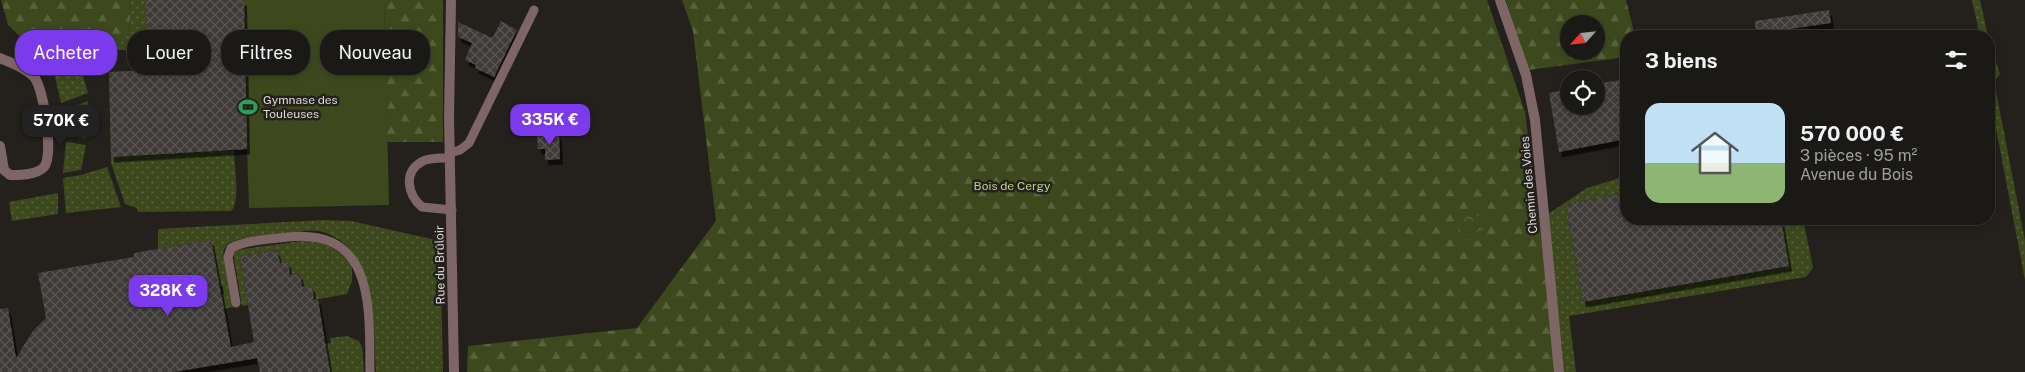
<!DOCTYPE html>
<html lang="fr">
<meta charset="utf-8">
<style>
body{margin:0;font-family:"Public Sans",sans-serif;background:#282623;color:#f1f3f6;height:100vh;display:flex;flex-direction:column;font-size:19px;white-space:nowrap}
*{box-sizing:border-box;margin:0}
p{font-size:16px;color:#a0a0a1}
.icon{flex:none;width:28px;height:28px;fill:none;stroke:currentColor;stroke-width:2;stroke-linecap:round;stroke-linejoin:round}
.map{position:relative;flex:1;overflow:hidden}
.side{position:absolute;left:1620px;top:30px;width:375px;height:195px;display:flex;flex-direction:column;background:#1b1916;border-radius:20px;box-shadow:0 2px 8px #0003,0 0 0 1px #393835}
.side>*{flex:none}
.hud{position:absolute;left:15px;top:30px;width:475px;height:45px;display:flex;gap:10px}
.needle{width:32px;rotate:243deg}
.controls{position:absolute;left:1560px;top:15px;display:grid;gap:10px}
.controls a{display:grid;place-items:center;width:45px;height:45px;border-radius:50%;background:#1b1916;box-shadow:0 2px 8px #0003,0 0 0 1px #393835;font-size:25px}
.price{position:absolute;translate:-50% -42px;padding:0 11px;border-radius:10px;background:#7c3aed;color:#fff;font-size:16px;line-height:32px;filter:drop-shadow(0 1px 2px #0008)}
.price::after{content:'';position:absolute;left:50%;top:30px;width:15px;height:11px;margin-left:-8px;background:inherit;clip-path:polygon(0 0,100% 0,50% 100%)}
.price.current{background:#222;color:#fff}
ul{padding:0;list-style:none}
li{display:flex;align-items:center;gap:15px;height:125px;padding:0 25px}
li span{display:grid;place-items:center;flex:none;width:140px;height:100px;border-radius:15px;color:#555}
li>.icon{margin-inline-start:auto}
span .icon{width:60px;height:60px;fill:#fffc;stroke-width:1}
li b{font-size:21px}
h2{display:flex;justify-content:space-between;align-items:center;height:60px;padding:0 25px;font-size:21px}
.chip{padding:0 18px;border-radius:20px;background:#1b1916;box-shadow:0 2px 8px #0003,0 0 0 1px #393835;font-size:18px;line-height:45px}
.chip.current{background:#7c3aed;color:#fff}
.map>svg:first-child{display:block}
</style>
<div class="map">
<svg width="2025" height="372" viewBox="0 0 2025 372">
<defs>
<pattern id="grass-dots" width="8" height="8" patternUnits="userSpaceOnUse" patternTransform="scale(1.25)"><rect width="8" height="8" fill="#3d491d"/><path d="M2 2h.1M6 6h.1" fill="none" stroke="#58633d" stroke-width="1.8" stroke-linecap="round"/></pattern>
<pattern id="forest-firs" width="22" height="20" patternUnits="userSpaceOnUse" patternTransform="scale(1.25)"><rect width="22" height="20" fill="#3d491d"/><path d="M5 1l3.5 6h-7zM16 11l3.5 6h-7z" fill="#58633d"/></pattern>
<pattern id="park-crowns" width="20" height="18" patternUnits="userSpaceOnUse" patternTransform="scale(1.25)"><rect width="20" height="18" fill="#3d491d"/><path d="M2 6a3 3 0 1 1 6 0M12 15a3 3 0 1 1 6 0" fill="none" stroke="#58633d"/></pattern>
<pattern id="building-cross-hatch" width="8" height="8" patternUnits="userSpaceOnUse" patternTransform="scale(1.25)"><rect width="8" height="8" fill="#3f3b38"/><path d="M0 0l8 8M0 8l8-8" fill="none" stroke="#5a5754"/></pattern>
<filter id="shadow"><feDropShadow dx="3" dy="5.5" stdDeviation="0" flood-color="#0009"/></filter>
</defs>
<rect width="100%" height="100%" fill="#24211d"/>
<g fill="url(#grass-dots)">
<path d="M131,0H146L147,50H105L129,33Z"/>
<path d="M1972,0H1980L1988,36H1980Z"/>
<path d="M1989,42L2000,74L1994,81L2025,241V280L1990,97L1993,69L1989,63Z"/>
<path d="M81,70L88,93L61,103L54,72Z"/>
<path d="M88,101L90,119L86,139L67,134L62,111Z"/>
<path d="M66,142L86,145L81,170L63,173Z"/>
<path d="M234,150C234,164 241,203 231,211L138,212L137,208L125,204L111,163V157Z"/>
<path d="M107,167L121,207L66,213L63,178L81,175Z"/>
<path d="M1626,176V193L1566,204L1583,302L1789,266L1781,219H1803L1813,268L1806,277L1569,316L1576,372H1564L1548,214L1587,188Z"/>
<path d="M58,193V214L12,221L9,202Z"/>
<path d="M324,220L351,221L440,241L443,372H376C373,325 379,253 326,233C314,228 300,232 288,233C268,235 245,236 227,244L223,252L233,307L223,309L220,296L224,294L223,287L219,283L211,240L158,249V229Z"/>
<path d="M308,240C326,241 340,251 352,265V281L347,294L314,300L312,286L302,287L300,274L290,275L288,262L280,263L277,250L240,256L248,305L242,306L233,253L236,250Z"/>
<path d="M347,336L359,341L362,347L364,372H330L325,344L331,343L330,338Z"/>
</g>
<g fill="url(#forest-firs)" fill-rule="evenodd">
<path d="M1,0H131L129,33L124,41L85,59L58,60L27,43L8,25Z"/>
<path d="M384,0H443V142H387Z"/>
<path d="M682,0H1487L1525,112L1558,372H467L468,346L637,328L716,221L693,31Z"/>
<path d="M1506,0H1626L1635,36H1626V57L1528,70ZM1569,24H1596V51H1569Z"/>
</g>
<path fill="url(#park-crowns)" d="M1462,212L1487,218L1478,241L1456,238Z"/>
<path fill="#3d491d" d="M146,0H384L389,205L249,208L247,149L111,157L109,72L154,70L147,50Z"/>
<g fill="url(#building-cross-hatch)" filter="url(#shadow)">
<path d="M146,0H244L247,149L111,157L109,72L147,71Z"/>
<path d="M1829,10L1831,23L1756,34L1755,21Z"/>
<path d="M501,21L517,30L494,77L475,68L476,65L465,60L472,43L458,37V22L490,37H493Z"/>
<path d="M1626,79V139L1559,152L1549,93L1569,89V106H1596V84Z"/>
<path d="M559,134L560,159L545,160V149H538L537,135Z"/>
<path d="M1626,193V219H1781L1789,266L1583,302L1566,204Z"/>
<path d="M211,240L231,347L254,342L240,256L277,250L280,263L288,262L290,275L300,274L302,287L312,286L314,300L318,299L330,372H260L257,358L174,372H0V309L8,308L16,358L33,331L46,318L38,273L134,257V253Z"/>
</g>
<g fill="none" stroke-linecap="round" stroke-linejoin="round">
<g stroke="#7f6666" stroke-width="9">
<path d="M450,153L460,150L469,143L534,10"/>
<path d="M450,158C441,158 431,157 423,161C402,172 408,195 422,207L452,210"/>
<path d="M236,303L228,257L231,248C247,240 270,239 288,237C376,228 369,309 370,372"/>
</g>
<g stroke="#7f6666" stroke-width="10">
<path d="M451,0L449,117L454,372"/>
<path d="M1500,0L1526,75L1535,120L1559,372"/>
<path d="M0,58C11,63 26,68 34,77C44,88 54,156 44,167C37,175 19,175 10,175L4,170L0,146"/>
</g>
</g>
<defs>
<g id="stadium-bare" transform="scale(1.5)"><path d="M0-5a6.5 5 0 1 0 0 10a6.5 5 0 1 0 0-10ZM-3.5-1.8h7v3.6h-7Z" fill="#2e9e5b" stroke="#24211d" stroke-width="2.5" paint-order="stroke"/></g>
</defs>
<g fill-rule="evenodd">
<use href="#stadium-bare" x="248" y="107"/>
</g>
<g text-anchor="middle" stroke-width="5" stroke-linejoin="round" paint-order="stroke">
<g font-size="12" fill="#dcdad7" stroke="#24211d" text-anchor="start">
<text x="263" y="104">Gymnase des<tspan x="263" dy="14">Touleuses</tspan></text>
</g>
<g font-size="12" fill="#dcdad7" stroke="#24211d">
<text transform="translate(1529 185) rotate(-95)" y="4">Chemin des Voies</text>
<text transform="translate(440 265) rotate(-91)" y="4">Rue du Brûloir</text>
</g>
<g font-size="12" fill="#bcd389" stroke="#24211d">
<text x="1012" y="190">Bois de Cergy</text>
</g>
</g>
</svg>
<div class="controls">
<a><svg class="needle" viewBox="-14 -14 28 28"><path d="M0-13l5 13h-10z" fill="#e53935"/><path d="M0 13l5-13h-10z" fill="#a0a0a1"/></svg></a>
<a><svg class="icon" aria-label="locate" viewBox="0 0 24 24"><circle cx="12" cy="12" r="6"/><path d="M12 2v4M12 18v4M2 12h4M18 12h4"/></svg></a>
</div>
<b class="price" style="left:550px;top:146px">335K €</b>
<b class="price current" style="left:61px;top:147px">570K €</b>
<b class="price" style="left:168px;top:317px">328K €</b>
<div class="hud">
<a class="chip current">Acheter</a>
<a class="chip">Louer</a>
<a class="chip">Filtres</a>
<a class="chip">Nouveau</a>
</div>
<section class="side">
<h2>3 biens<svg class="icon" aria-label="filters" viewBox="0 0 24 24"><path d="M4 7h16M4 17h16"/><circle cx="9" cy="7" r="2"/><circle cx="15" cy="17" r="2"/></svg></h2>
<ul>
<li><span style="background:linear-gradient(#bfe0f5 60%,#8fb573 0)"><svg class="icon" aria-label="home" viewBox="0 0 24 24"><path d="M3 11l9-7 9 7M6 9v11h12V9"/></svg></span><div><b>570 000 €</b><p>3 pièces · 95 m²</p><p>Avenue du Bois</p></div></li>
</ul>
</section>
</div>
